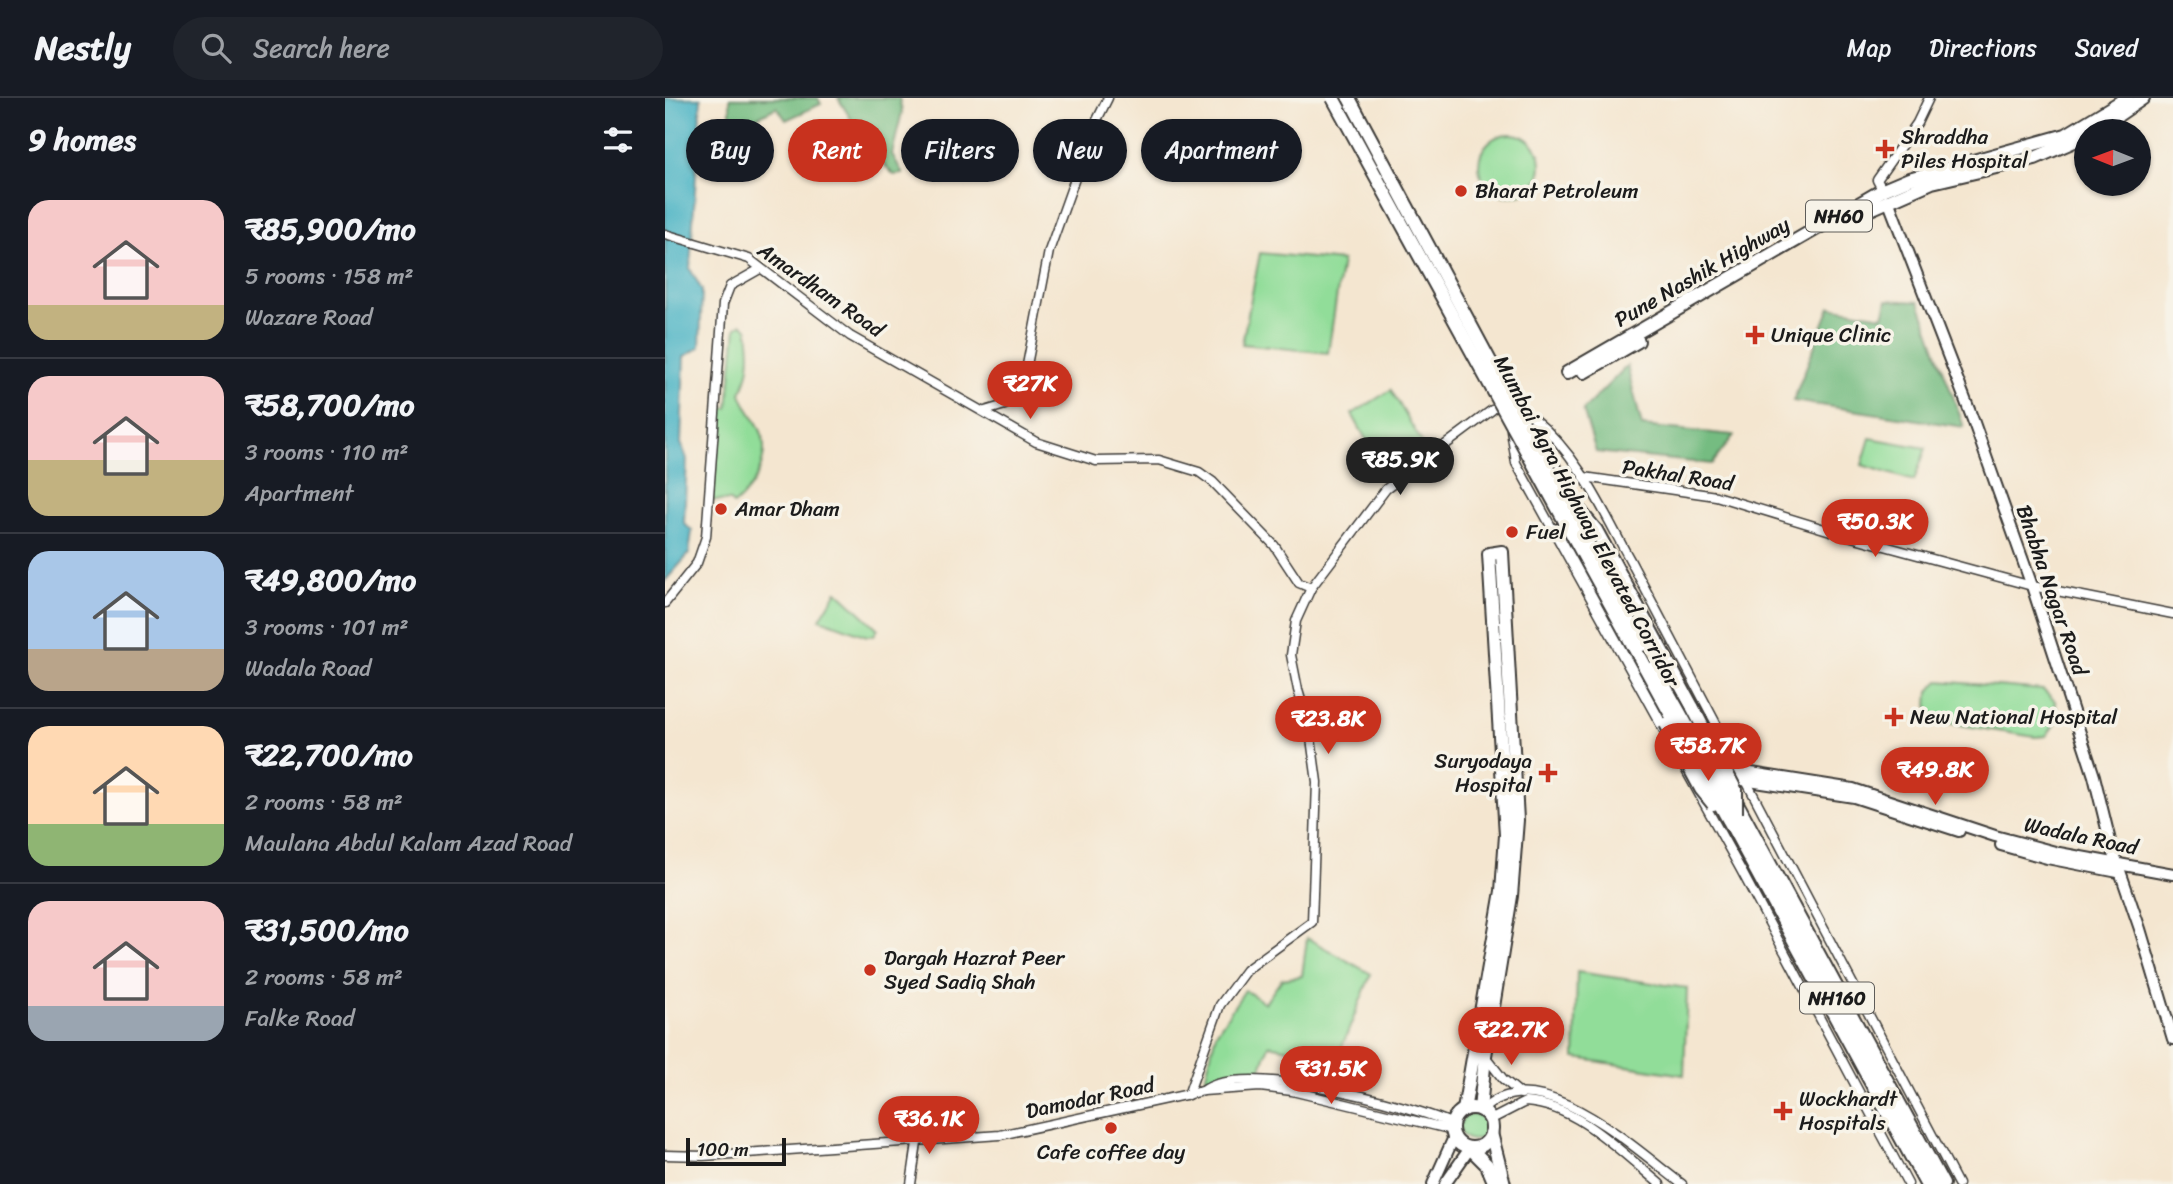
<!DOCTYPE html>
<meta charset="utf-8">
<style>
body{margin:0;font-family:Sriracha,sans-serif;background:#20242c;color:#f1f3f6;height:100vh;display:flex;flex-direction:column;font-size:26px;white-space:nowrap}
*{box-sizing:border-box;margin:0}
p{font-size:23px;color:#9ea1a6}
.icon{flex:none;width:38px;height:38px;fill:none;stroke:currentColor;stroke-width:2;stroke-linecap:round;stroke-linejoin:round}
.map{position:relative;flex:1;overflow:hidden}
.drawer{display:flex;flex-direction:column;background:#171b24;width:665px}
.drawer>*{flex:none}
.hud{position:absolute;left:21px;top:21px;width:665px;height:63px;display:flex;gap:14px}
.needle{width:46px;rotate:271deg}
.fabs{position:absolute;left:1409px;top:21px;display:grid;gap:14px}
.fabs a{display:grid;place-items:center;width:77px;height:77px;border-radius:50%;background:#171b24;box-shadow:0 2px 5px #0004;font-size:35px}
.scale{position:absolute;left:21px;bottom:18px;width:100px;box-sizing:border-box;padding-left:7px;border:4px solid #1c1c1c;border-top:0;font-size:19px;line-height:24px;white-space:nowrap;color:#1c1c1c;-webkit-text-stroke:5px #f7f3e8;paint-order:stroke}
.price{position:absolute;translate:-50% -60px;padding:0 16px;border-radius:24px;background:#c8321e;color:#fff;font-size:23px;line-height:46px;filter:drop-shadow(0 2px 4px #0008)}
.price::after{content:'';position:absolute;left:50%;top:42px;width:21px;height:16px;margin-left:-10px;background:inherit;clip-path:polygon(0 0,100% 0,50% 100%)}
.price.active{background:#222;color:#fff}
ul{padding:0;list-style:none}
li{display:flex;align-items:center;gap:21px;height:175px;padding:0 28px}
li+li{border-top:2px solid #363941}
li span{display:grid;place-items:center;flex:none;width:196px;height:140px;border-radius:21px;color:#555}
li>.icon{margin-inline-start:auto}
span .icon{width:84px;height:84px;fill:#fffc;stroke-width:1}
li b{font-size:30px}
h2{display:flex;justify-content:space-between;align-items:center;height:84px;padding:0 28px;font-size:30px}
.tag{padding:0 24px;border-radius:32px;background:#171b24;box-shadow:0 2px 5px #0004;font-size:24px;line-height:63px}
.tag.active{background:#c8321e;color:#fff}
header{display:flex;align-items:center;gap:42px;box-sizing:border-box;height:98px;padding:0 35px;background:#171b24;border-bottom:2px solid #363941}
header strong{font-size:33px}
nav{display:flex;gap:38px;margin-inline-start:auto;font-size:24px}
.search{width:490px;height:63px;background:#20242c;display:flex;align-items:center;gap:18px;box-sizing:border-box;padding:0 24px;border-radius:38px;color:#9ea1a6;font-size:26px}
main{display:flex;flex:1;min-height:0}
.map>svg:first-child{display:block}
</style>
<header>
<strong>Nestly</strong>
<div class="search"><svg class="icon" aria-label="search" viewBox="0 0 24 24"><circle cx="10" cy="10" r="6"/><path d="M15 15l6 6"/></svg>Search here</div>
<nav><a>Map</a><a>Directions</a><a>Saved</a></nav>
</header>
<main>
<section class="drawer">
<h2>9 homes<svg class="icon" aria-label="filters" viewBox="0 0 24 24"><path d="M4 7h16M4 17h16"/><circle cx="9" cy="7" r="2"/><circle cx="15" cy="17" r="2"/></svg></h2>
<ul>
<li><span style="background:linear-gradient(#f6c9c9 75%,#c2b280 0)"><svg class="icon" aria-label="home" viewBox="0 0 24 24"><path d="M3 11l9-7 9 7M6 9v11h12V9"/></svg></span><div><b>₹85,900/mo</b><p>5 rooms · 158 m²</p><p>Wazare Road</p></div></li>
<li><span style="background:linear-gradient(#f6c9c9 60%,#c2b280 0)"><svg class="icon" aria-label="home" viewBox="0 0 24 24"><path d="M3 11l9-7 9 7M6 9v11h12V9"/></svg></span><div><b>₹58,700/mo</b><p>3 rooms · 110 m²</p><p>Apartment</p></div></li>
<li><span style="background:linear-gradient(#a9c7e8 70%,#b9a48a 0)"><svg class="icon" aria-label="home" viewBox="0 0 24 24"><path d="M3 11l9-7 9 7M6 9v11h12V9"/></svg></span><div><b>₹49,800/mo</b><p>3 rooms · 101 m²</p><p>Wadala Road</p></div></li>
<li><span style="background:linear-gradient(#ffd9b3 70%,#8fb573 0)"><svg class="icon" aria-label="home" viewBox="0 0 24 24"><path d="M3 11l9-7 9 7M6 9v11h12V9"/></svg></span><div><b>₹22,700/mo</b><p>2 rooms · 58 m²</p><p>Maulana Abdul Kalam Azad Road</p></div></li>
<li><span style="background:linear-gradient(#f6c9c9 75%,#9aa5b1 0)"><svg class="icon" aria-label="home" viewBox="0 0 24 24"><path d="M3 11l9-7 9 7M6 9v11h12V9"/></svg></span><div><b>₹31,500/mo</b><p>2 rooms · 58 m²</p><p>Falke Road</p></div></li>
</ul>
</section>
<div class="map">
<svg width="1508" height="1086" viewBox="0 0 1508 1086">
<rect width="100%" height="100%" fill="#f7f3e8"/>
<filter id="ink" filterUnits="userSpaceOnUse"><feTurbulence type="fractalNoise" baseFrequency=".0143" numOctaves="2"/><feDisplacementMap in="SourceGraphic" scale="14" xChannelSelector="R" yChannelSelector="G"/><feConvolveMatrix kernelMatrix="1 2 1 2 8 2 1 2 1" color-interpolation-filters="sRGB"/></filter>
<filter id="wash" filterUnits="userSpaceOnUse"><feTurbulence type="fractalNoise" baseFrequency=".00686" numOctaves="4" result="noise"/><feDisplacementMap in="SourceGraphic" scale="28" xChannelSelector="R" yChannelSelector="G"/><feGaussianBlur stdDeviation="1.57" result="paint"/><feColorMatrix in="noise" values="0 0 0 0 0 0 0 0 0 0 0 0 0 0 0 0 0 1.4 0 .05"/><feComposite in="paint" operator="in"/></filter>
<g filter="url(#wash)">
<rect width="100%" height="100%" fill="#f4e6d0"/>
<g fill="#91dd99" stroke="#567c5a" stroke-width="2">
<circle cx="845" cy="67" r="31"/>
<path d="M595,155L677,163L663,255L577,246Z"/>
<path d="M77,226L82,230C87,254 86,273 76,295C80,309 88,317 94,329C108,357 90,389 69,407L65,403L44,402L53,310H63L71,230Z"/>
<path d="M726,292L759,348L717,370L687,316Z"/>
<path d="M1205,340L1261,350L1249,383L1197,367Z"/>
<path d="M172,493L213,531L209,537L202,538L155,521Z"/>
<path d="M1274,583L1378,592L1390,603L1393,622L1381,638L1370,639L1270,623L1263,610L1264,593Z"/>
<path d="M642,840L706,876L672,961L604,947L595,974L540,981L551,935L580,892L600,905L617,881L637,878Z"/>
<path d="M912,874L1022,890L1019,977L910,960Z"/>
<circle cx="808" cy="1029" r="13"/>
</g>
<g fill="#74bc81" stroke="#486c4e" stroke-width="2">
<path d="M65,0H153L156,6L121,22L112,9L73,29L65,18Z"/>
<path d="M173,0H234L237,14L227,56L238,76L229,77L204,51H190L181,36L191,29Z"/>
<path d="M1222,202L1254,204L1299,329L1128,303L1165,209L1218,218Z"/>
<path d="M962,268L977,328L1069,337L1047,366L931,354L918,312Z"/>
</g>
<path fill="#46b2c4" stroke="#316770" stroke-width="2" d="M0,0H36L25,171L37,192L35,249L19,259L16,345L22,361L19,425L27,433L24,456L0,483Z"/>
</g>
<g filter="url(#ink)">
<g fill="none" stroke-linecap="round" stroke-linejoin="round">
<g stroke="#3c3a37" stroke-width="11">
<g id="minor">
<path d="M1218,93L1212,82L1252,25L1264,0"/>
<path d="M0,136L84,161L185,238L371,344L431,363L494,362L534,374L548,384L609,447L634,485L646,490"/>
<path d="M320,313L340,307L357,293L384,153L428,30L443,0"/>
<path d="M869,321C914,357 938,413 965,462L1293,1086"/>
<path d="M846,332L851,365L1076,772L1243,1086"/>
<path d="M919,379L1051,398L1179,437L1367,488L1508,516"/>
<path d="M0,505L32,465L41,439L58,206L65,188L95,171"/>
<path d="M820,958L838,981L856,996"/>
<path d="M538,993C577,962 744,1006 788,1026"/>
<path d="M523,997L555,907L581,872L647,824L652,684L645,633L633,592L626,557L631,523L646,490L721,391L827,312"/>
<path d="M817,1013C871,956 972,1053 1017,1086"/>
<path d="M825,1022L860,1004C913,1007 957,1055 995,1086"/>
<path d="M0,1057L38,1058L335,1037L538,993L595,989L627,993L788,1032"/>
<path d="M246,1086L252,1045"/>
</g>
</g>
<g stroke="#3c3a37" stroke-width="14">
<g id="major">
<path d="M1223,102L1308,322L1367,488L1429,678L1446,747L1475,831L1508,941"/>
<path d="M865,325L919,421"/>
<path d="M1055,670L1188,691L1330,738L1394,755L1508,776"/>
<path d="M1058,679L1189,699L1294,733"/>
<path d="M1072,703L1279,1086"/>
<path d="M1336,747L1382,760L1453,774"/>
<path d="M768,1086L789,1039"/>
<path d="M780,1086L805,1050"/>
</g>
</g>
<g stroke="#3c3a37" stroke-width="16">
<g id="highway">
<path d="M1430,33L1478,0"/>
<path d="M1185,120L1267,84L1370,60L1421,38"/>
<path d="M919,274L973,243"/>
<path d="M902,275L1218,92L1244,81L1401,37L1462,0"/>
<path d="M916,414L931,432L1028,610"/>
<path d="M898,428L905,447L1001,626"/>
<path d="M1071,715L1271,1086"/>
<path d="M1063,721L1261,1086"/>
<circle cx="807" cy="1030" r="20"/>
<path d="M799,1012L837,793L841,737L824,456L837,454L852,722L846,798L820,958L815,1012"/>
<path d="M826,1035L839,1086"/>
<path d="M805,1050L822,1067L830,1086"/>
</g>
</g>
<use href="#minor" stroke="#fff" stroke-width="8"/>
<use href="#major" stroke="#fff" stroke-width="10"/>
<use href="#highway" stroke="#fff" stroke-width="12"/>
<g stroke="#3c3a37" stroke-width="16" stroke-linecap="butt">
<g id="highway-bridge">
<path d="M668,0L1063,721"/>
<path d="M684,0L977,547"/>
<path d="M989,569L1071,715"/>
<path d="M1028,610L1071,693V715"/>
<path d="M1001,626L1036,691L1048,706"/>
</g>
</g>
<use href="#highway-bridge" stroke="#fff" stroke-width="12"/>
</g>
</g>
<g fill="#c8321e" stroke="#f7f3e8" stroke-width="2.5">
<path d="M1216.5 40.5h7v7h7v7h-7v7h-7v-7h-7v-7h7z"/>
<circle cx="796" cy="93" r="7"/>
<path d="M1086.5 226.5h7v7h7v7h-7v7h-7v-7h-7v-7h7z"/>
<circle cx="56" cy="411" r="7"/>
<circle cx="847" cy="434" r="7"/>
<path d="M1225.5 608.5h7v7h7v7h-7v7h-7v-7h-7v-7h7z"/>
<path d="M879.5 664.5h7v7h7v7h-7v7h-7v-7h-7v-7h7z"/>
<circle cx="205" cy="872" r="7"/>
<path d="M1114.5 1002.5h7v7h7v7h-7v7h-7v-7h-7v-7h7z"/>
<circle cx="446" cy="1030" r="7"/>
</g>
<g text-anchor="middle" stroke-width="7" stroke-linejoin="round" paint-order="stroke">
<g fill="#f7f3e8" stroke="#5e5c59" stroke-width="2">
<rect x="1141" y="102.5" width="66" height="31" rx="5"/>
<rect x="1135" y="884.5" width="74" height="31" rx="5"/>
</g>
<g font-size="19" font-weight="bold" fill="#1c1c1c">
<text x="1174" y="125">NH60</text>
<text x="1172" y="907">NH160</text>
</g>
<g font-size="21" fill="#1c1c1c" stroke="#f7f3e8" text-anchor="start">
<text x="1236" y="46">Shraddha<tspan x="1236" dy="24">Piles Hospital</tspan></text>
<text x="810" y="100">Bharat Petroleum</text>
<text x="1106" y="244">Unique Clinic</text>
<text x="70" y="418">Amar Dham</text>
<text x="861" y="441">Fuel</text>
<text x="1245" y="626">New National Hospital</text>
<text x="867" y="670" text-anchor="end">Suryodaya<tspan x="867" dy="24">Hospital</tspan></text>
<text x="219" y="867">Dargah Hazrat Peer<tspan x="219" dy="24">Syed Sadiq Shah</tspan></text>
<text x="1134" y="1008">Wockhardt<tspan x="1134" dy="24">Hospitals</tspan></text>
<text x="446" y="1061" text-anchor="middle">Cafe coffee day</text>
</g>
<g font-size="21" fill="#1c1c1c" stroke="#f7f3e8">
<text transform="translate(1037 174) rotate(-30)" y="7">Pune Nashik Highway</text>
<text transform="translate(156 192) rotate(35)" y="7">Amardham Road</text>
<text transform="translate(1013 377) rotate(9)" y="7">Pakhal Road</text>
<text transform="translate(922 423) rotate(62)" y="7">Mumbai Agra Highway Elevated Corridor</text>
<text transform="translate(1387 492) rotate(71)" y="7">Bhabha Nagar Road</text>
<text transform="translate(1416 738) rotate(12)" y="7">Wadala Road</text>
<text transform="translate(425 1000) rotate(-12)" y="7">Damodar Road</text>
</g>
</g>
</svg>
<div class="fabs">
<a><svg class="needle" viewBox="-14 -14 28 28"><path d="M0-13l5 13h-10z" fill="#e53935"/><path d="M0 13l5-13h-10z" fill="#9ea1a6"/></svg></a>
</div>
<div class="scale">100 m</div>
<b class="price" style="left:365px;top:323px">₹27K</b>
<b class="price active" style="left:735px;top:399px">₹85.9K</b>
<b class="price" style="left:1210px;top:461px">₹50.3K</b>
<b class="price" style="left:663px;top:658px">₹23.8K</b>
<b class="price" style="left:1043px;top:685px">₹58.7K</b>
<b class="price" style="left:1270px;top:709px">₹49.8K</b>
<b class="price" style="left:846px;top:969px">₹22.7K</b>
<b class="price" style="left:666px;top:1008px">₹31.5K</b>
<b class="price" style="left:264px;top:1058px">₹36.1K</b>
<div class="hud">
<a class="tag">Buy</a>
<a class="tag active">Rent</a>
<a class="tag">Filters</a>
<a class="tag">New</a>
<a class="tag">Apartment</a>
</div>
</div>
</main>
